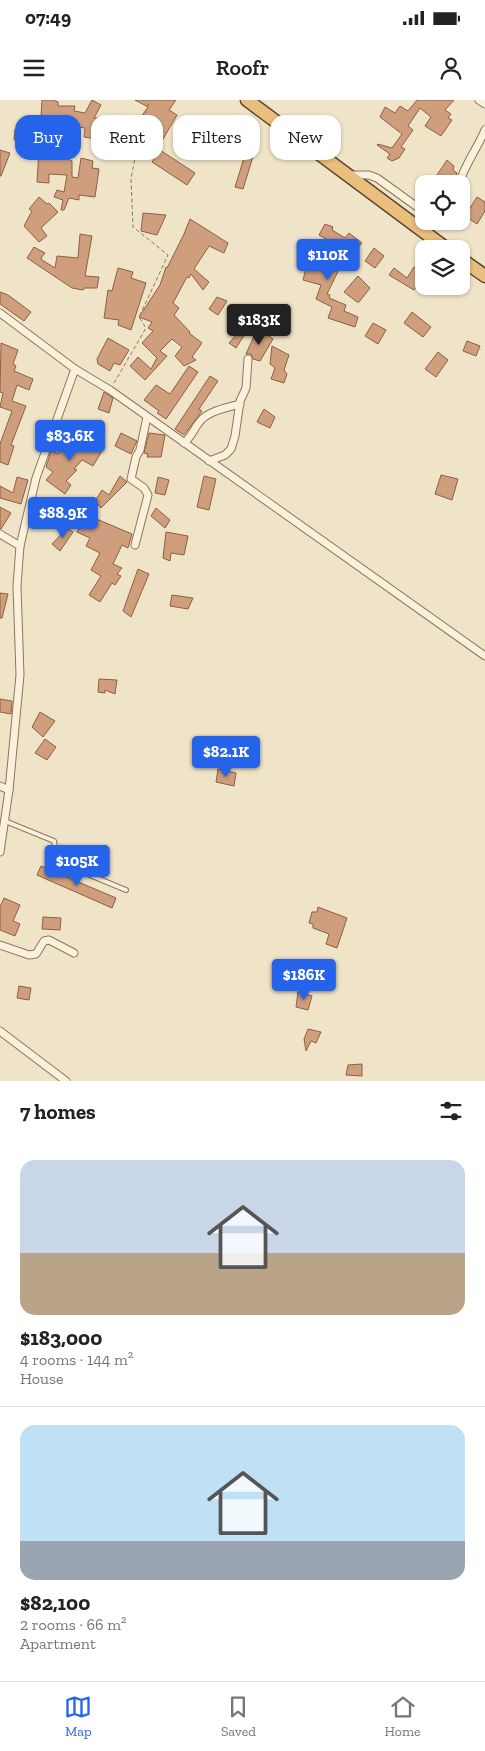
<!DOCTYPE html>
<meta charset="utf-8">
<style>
body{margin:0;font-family:"Zilla Slab",serif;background:#f2f2f2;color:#222;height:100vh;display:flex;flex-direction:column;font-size:19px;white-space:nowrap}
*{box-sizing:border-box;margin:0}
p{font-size:16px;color:#767676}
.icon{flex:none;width:28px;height:28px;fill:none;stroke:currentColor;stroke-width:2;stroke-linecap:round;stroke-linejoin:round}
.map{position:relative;height:981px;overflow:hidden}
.side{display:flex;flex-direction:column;background:#fff;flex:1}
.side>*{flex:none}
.banner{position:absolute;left:15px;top:15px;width:455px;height:45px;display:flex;gap:10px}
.buttons{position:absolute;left:415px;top:75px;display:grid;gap:10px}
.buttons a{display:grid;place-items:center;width:55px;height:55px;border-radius:10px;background:#fff;box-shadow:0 1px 4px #0004;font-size:25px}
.price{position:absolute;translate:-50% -42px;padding:0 11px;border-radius:5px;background:#2563eb;color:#fff;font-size:16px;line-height:32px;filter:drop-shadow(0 1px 2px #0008)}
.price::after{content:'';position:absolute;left:50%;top:30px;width:15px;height:11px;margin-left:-8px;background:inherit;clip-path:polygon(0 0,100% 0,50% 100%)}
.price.active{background:#222;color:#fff}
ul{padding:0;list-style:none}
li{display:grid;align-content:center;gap:10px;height:265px;padding:0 20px}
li+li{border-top:1px solid #e0e0e0}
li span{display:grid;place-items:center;height:155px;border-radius:15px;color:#555}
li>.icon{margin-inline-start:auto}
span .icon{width:90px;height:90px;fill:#fffc;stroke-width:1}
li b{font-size:21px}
h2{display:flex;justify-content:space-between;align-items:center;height:60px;padding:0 20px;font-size:21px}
.pill{padding:0 18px;border-radius:15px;background:#fff;box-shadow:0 1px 4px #0004;font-size:18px;line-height:45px}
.pill.active{background:#2563eb;color:#fff}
.status{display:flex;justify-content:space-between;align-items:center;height:35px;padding:0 25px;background:#fff;direction:ltr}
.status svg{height:14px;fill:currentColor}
header{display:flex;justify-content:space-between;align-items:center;height:65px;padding:0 20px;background:#fff;font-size:22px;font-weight:600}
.tab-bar{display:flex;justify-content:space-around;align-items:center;height:70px;border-top:1px solid #e0e0e0;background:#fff;font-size:14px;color:#767676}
.tab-bar a{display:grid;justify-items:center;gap:2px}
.tab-bar .active{color:#2563eb}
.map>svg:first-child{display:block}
</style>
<div class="status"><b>07:49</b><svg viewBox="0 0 49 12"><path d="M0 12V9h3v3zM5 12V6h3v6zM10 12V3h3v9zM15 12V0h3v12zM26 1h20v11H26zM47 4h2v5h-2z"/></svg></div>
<header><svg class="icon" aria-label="menu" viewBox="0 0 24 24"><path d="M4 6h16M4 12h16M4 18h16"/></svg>Roofr<svg class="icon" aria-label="person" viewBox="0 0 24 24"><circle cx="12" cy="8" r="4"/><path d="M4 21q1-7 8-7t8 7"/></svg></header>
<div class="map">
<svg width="485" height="981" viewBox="0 0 485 981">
<rect width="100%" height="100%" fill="#f0e4c8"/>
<g fill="#cf9f7d" stroke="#8d5f41">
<path d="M42,0H53L58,2V6H75L74,11L85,13L92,0L101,5L94,18H99L96,39L84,37L85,28L72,26V37H65L63,57L72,61V77L78,78L81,58L93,61L92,68L99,69L95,97L79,95V100L69,98L64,110H61L63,100L54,97L57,90L64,92L67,75L49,74V83L37,82Z"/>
<path d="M135,0H176L169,10L177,15L159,46L150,40L154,35L137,23L148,7Z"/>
<path d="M417,0H454L445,10L451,14L448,18L452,20L441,36L425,26L431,17L420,8L408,26L413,30L401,47L405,49L399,58L392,61L387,58L390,54L377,45L378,44L392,48L402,34L380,17L385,7L395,13L400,6L408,11Z"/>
<path d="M110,23L119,24L113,53L105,51Z"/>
<path d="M15,29H25V40H14Z"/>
<path d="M248,45L256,47L243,89L235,87Z"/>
<path d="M0,50L10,53L1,76H0Z"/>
<path d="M160,50L195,73L187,85L152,62Z"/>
<path d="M447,60L454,66L453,70L457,73L455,78L451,84H431Z"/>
<path d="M39,97L47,104L49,103L58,112L41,128L47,136L39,142L24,126L32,111L29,109Z"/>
<path d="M477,97L485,102V111L477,124L465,116Z"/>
<path d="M143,113L166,115L157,135L141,131Z"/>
<path d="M190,119L228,143L224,153L209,146L194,169L209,182L203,190L191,174L189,178L187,177L173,203L179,208L174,215L190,232L189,233L202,243L192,257L196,260L184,266L175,256L182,247L172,239L160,251L167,256L145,280L130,266L138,257L151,269L157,258L142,243L153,231L148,228L152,222L139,217L160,185L166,167L167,168L184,134Z"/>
<path d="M325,124L333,127L332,130L345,138L349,133L362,143L352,154L319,135Z"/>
<path d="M80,134L92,136L85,176L99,177L97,188H84L83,190L72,188L27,158L34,147L45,153L41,158L42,160L55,168L57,156L78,158Z"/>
<path d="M312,145L346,155L327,194L330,195L329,198L346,205L344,211L358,217L355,227L328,218L332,207L316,199L321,185L303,180Z"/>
<path d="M374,148L384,156L375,168L365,161Z"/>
<path d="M414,167L424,171V178L414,190L389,175L394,168L407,178Z"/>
<path d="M118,168L133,172L131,178L146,183L131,230L118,225L119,220L104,218L108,190L112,191Z"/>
<path d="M358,176L370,188L359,202H357L344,192Z"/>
<path d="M0,192L8,195L31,212L24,221L0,204Z"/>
<path d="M217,197L227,201L218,215L209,209Z"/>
<path d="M412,212L431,227L423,237L404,223Z"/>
<path d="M373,223L386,230L378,244L365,236Z"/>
<path d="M239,232L245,234L236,248L229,243Z"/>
<path d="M255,234L263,236L266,234L273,239L260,261L253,259L251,254H246Z"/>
<path d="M108,238L129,250L120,265L114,263L110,271L98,264L97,259Z"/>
<path d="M467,241L480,246L476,256L463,251Z"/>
<path d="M1,243L18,250L13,264L16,266L14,271L33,279L29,290L17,285L12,301L26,306L11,345L14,346L8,365L0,362V344L12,311L0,307L3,293L0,292Z"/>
<path d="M272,246L289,255L284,270L287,274L284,283L271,279L275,268L270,264Z"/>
<path d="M438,252L448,260L436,277L425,269Z"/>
<path d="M189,266L198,272L166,319L157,313L159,311L144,300L156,285L170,294Z"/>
<path d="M210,276L218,281L199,309L202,311L184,335L175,329Z"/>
<path d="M104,292L113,298L109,313L98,309Z"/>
<path d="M264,309L275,317L270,328L257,322Z"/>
<path d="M121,333L137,341L131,354L115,346Z"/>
<path d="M149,333L165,335L161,357H147L148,354L144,353Z"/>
<path d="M71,336L102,351L93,366L82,360L74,369L77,370L66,381L71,385L65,394L46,380L53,372L46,367L51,351L58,354L63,342L67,344Z"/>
<path d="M441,375L458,379L452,400L435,394Z"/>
<path d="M120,376L127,382L101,408L95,401L102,390L109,395Z"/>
<path d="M204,376L216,379L209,410L197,407Z"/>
<path d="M17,377L28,380L21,404L0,398V386L13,393Z"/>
<path d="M158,377L169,380L165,395L155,393Z"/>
<path d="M89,398L97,406L89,415L82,411L87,405L85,402Z"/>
<path d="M59,402L69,409L63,420L52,413Z"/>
<path d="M0,407L11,413L1,429H0Z"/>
<path d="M156,408L170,420L165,428L151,416Z"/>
<path d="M87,415L132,434L128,448L122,445L113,464L122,468L117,474L121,476L115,485L112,483L100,502L89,495L101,476L91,470L100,453L86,446L90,438L77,432Z"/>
<path d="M67,428L73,432L60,451L52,444Z"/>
<path d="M166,432L188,436L184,455L171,453L170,461L163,458Z"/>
<path d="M138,469L149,474L131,517L123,511Z"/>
<path d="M0,493L8,494L2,518H0Z"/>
<path d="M172,495L193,498L188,509L170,506Z"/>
<path d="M99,579L117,580L115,594L105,590V593L98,592Z"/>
<path d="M0,599L12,601L11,614L0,612Z"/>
<path d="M40,612L55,621L43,637L32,627Z"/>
<path d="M45,639L56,647L47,660L35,653Z"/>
<path d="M218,669L236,673L234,686L216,682Z"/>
<path d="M41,766L116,798L112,808L37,775Z"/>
<path d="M4,798L20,805L13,821L20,824L15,836L0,830V807Z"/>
<path d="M318,807L347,818L337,848L326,844L329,834L313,828V824L309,823L312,812H317Z"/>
<path d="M43,817L61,818L60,830L42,829Z"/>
<path d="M19,886L31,888L29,900L17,898Z"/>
<path d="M298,892L312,896L308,910L296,907Z"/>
<path d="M308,929L321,932L316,943L311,941L306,951L304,939Z"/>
<path d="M362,964V976L346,975L348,965Z"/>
</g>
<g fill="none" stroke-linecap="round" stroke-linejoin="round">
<g stroke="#8d765c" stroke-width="6">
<path id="service" d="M5,721L54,741L56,755L63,764L126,790"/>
</g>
<g stroke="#8d765c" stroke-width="9">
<g id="minor">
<path d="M479,0L485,4"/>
<path d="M350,75H369L377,78L420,109H424"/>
<path d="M459,84C465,64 477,49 485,30"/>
<path d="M0,213L75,269L110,290L485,556"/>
<path d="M184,343C191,337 193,331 198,324C206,311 226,308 240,304"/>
<path d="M209,361L225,355L231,349L235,336L240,301L246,288L248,259"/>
<path d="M0,434L20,446"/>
<path d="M135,445L148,395L144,388L131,379L136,357L140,350L147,317"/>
<path d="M0,686L9,690"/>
<path d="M0,752L9,690L20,575L17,486L20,446L36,378L75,269"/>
<path d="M0,845L29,855L36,854L44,841L49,840L74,853"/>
<path d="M0,931L66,981"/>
</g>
</g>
<g stroke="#5b4430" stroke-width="15">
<g id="trunk">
<path d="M247,0L447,149"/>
<path d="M461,159L485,176"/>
</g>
</g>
<path stroke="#8d765c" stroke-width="1" stroke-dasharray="4 2.5" stroke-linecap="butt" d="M114,283L146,228L139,217L168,155L133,127L131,79L142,21L150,0"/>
<use href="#service" stroke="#faf1dc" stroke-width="4"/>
<use href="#minor" stroke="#faf1dc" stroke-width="7"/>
<use href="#trunk" stroke="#eabe7c" stroke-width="12"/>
</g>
</svg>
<div class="buttons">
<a><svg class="icon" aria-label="locate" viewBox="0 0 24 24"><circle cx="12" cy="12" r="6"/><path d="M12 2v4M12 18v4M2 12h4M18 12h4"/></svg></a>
<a><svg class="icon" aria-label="layers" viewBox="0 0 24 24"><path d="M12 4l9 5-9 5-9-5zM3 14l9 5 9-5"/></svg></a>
</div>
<b class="price" style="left:328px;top:181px">$110K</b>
<b class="price active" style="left:259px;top:246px">$183K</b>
<b class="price" style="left:70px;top:362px">$83.6K</b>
<b class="price" style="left:63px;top:439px">$88.9K</b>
<b class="price" style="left:226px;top:678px">$82.1K</b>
<b class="price" style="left:77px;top:787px">$105K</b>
<b class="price" style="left:304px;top:901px">$186K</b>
<div class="banner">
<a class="pill active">Buy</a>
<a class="pill">Rent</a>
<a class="pill">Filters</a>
<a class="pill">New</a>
</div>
</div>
<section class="side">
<h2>7 homes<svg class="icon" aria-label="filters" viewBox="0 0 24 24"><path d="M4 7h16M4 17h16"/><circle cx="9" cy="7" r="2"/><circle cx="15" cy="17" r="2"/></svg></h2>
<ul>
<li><span style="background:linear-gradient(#c9d6e8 60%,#b9a48a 0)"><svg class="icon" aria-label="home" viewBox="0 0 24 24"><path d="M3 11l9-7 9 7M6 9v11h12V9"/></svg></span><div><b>$183,000</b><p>4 rooms · 144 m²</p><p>House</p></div></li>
<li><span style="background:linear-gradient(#bfe0f5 75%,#9aa5b1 0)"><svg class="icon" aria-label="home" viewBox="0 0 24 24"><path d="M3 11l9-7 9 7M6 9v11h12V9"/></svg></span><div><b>$82,100</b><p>2 rooms · 66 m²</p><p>Apartment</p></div></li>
</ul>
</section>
<nav class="tab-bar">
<a class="active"><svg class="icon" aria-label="map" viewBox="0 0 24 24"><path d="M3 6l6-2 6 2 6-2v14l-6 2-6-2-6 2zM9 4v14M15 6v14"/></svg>Map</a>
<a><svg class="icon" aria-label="saved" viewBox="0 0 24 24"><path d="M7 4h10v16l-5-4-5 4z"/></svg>Saved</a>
<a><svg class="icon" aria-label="home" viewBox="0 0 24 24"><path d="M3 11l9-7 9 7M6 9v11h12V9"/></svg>Home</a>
</nav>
